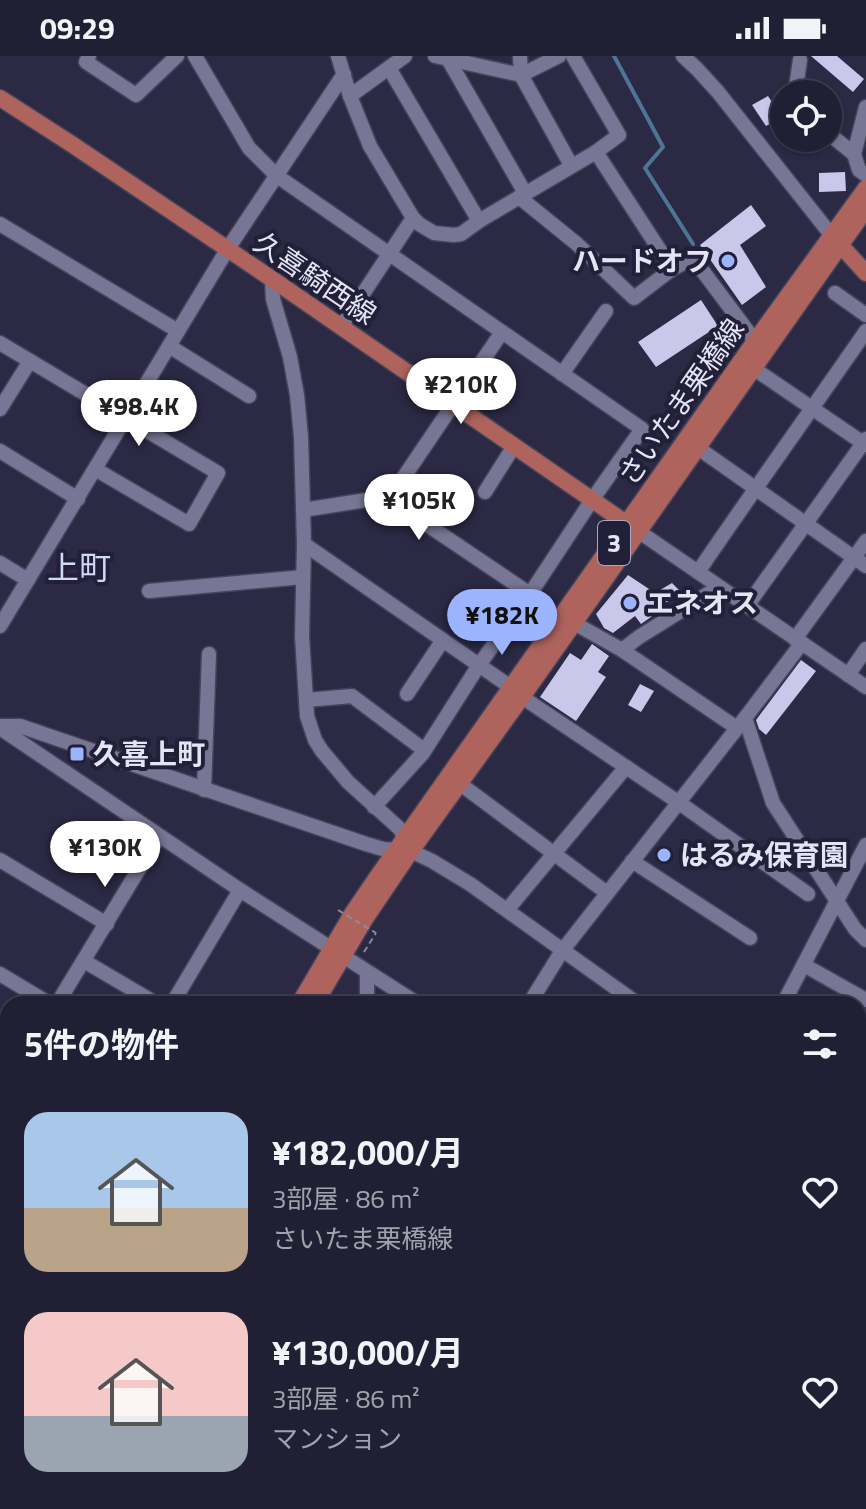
<!DOCTYPE html>
<html lang="ja">
<meta charset="utf-8">
<style>
body{margin:0;font-family:"Titillium Web","Noto Sans JP",sans-serif;background:#2d2c3f;color:#f1f3f6;height:100vh;display:flex;flex-direction:column;font-size:30px;white-space:nowrap}
*{box-sizing:border-box;margin:0}
p{font-size:26px;color:#a2a2ac}
.icon{flex:none;width:44px;height:44px;fill:none;stroke:currentColor;stroke-width:2;stroke-linecap:round;stroke-linejoin:round}
.map{position:relative;flex:1;overflow:hidden}
.side{position:absolute;left:0px;top:940px;width:866px;height:514px;display:flex;flex-direction:column;background:#201f33;border-radius:24px 24px 0 0;box-shadow:0 2px 6px #0004,0 0 0 2px #3d3d4e}
.side>*{flex:none}
.tools{position:absolute;left:770px;top:24px;display:grid;gap:16px}
.tools a{display:grid;place-items:center;width:72px;height:72px;border-radius:50%;background:#201f33;box-shadow:0 2px 6px #0004,0 0 0 2px #3d3d4e;font-size:40px}
.price{position:absolute;translate:-50% -68px;padding:0 18px;border-radius:28px;background:#fff;color:#222;font-size:26px;line-height:52px;filter:drop-shadow(0 2px 4px #0008)}
.price::after{content:'';position:absolute;left:50%;top:48px;width:24px;height:18px;margin-left:-12px;background:inherit;clip-path:polygon(0 0,100% 0,50% 100%)}
.price.active{background:#9cb4fd;color:#111}
ul{padding:0;list-style:none}
li{display:flex;align-items:center;gap:24px;height:200px;padding:0 24px}
li span{display:grid;place-items:center;flex:none;width:224px;height:160px;border-radius:24px;color:#555}
li>.icon{margin-inline-start:auto}
span .icon{width:96px;height:96px;fill:#fffc;stroke-width:1}
li b{font-size:34px}
h2{display:flex;justify-content:space-between;align-items:center;height:96px;padding:0 24px;font-size:34px}
.status{display:flex;justify-content:space-between;align-items:center;height:56px;padding:0 40px;background:#201f33;direction:ltr}
.status svg{height:22px;fill:currentColor}
.map>svg:first-child{display:block}
</style>
<div class="status"><b>09:29</b><svg viewBox="0 0 49 12"><path d="M0 12V9h3v3zM5 12V6h3v6zM10 12V3h3v9zM15 12V0h3v12zM26 1h20v11H26zM47 4h2v5h-2z"/></svg></div>
<div class="map">
<svg width="866" height="1453" viewBox="0 0 866 1453">
<rect width="100%" height="100%" fill="#2b2944"/>
<path fill="#3e2f3b" d="M862,1231L866,1234V1453H721L719,1451L722,1446H858V1232Z"/>
<g fill="none" stroke-linecap="round" stroke-linejoin="round">
<g stroke="#4d7594" stroke-width="4">
<path d="M614,0L663,91L645,112L693,188"/>
<path d="M0,1358L8,1360"/>
<path d="M358,1446L383,1453"/>
</g>
</g>
<g fill="#c9c8ea">
<path d="M811,0H837L864,23L853,36Z"/>
<path d="M768,40L782,61L766,70L752,49Z"/>
<path d="M845,116L846,135L819,136V117Z"/>
<path d="M751,149L766,170L740,189L766,231L742,249L700,189Z"/>
<path d="M701,244L718,270L656,311L638,286Z"/>
<path d="M628,519L655,537L672,527L682,537L658,551L661,554L641,568L635,560L613,577L604,572L596,558Z"/>
<path d="M592,588L609,600L598,616L606,621L576,665L540,641L570,597L581,604Z"/>
<path d="M801,604L816,615L766,679L759,673L756,664Z"/>
<path d="M640,628L654,635L641,656L628,649Z"/>
</g>
<g fill="none" stroke-linecap="round" stroke-linejoin="round">
<g stroke="#46445a" stroke-width="17">
<g id="minor">
<path d="M89,0L86,6L136,39L177,0"/>
<path d="M195,0L249,92L277,120L642,373L592,444L530,538L479,609L423,697L374,751"/>
<path d="M338,0L350,40L370,90L413,162L419,168L434,177L454,179L461,178L479,165L596,96L672,213L693,202L755,285L753,312L866,389"/>
<path d="M435,0L521,19L559,0"/>
<path d="M520,0L521,19L571,109"/>
<path d="M573,0L619,79L596,96"/>
<path d="M683,0L697,13L718,36L832,180"/>
<path d="M448,3L525,137"/>
<path d="M389,12L479,165"/>
<path d="M795,38L800,4"/>
<path d="M350,40L405,0"/>
<path d="M866,51L854,98L859,114L866,119"/>
<path d="M828,77L854,98"/>
<path d="M519,141L577,188L634,242L672,213"/>
<path d="M0,168L178,275"/>
<path d="M272,223L273,243L290,301L297,339L301,381L304,488L302,580L307,660L315,684L322,695L348,726L400,773L408,790"/>
<path d="M835,237L866,259"/>
<path d="M341,271L413,162"/>
<path d="M0,287L218,417L189,468L95,413"/>
<path d="M169,290L249,340"/>
<path d="M562,318L606,255"/>
<path d="M0,353L30,305"/>
<path d="M698,392L866,510"/>
<path d="M0,395L78,443"/>
<path d="M485,436L514,390"/>
<path d="M389,443L502,276"/>
<path d="M303,454L386,441L530,538"/>
<path d="M638,475L866,631"/>
<path d="M304,488L512,632L522,641L678,746L808,838"/>
<path d="M0,507L28,524"/>
<path d="M698,516C753,435 810,356 866,275"/>
<path d="M149,535L303,521"/>
<path d="M747,550L866,383"/>
<path d="M574,567L622,594L737,672"/>
<path d="M0,570L227,194L344,18"/>
<path d="M795,583L866,485"/>
<path d="M622,594L639,581L719,531"/>
<path d="M848,619L866,593"/>
<path d="M407,638L443,584"/>
<path d="M306,644L352,640L424,694"/>
<path d="M745,662L773,747L855,873L866,884"/>
<path d="M0,670H20L366,788L383,793L411,795L432,805L470,828L638,948"/>
<path d="M0,672L240,834L418,948"/>
<path d="M459,727L607,837"/>
<path d="M204,734L209,598"/>
<path d="M0,804L107,868"/>
<path d="M632,805L750,882"/>
<path d="M507,854L626,711"/>
<path d="M84,905L157,948"/>
<path d="M804,909L866,944"/>
<path d="M0,918L50,948"/>
<path d="M57,948L159,780"/>
<path d="M172,948L240,834"/>
<path d="M367,948V916"/>
<path d="M529,948L562,895L745,662L802,587"/>
<path d="M783,948L866,789"/>
<path d="M0,1041L8,1028"/>
<path d="M858,1074L866,1078"/>
<path d="M0,1152L8,1156"/>
<path d="M858,1217L866,1222"/>
<path d="M0,1256L8,1241"/>
<path d="M491,1446L502,1453"/>
<path d="M558,1446L570,1453"/>
<path d="M627,1446L639,1453"/>
<path d="M260,1453L262,1446"/>
<path d="M468,1453L472,1446"/>
<path d="M711,1453L716,1446"/>
</g>
</g>
<g stroke="#46445a" stroke-width="19">
<g id="major">
<path d="M0,42L73,89L272,223L633,472"/>
<path d="M833,181L866,217"/>
<path d="M299,948L352,858L375,824L755,285L866,132"/>
<path d="M315,948L365,863L411,795L522,641L866,153"/>
<path d="M0,1046L8,1050"/>
<path d="M688,1446L700,1453"/>
<path d="M108,1453L110,1446"/>
<path d="M122,1453L123,1446"/>
</g>
</g>
<path stroke="#8b8aa0" stroke-width="2" stroke-dasharray="6 4" stroke-linecap="butt" d="M364,896L376,877"/>
<use href="#minor" stroke="#777695" stroke-width="14"/>
<use href="#major" stroke="#ae635d" stroke-width="16"/>
<path stroke="#8b8aa0" stroke-width="2" stroke-dasharray="6 4" stroke-linecap="butt" d="M338,854L376,877"/>
</g>
<g fill="#9cb4fd" stroke="#221f39" stroke-width="3">
<circle cx="728" cy="205" r="8"/>
<circle cx="630" cy="547" r="8"/>
<rect x="69" y="690" width="16" height="16" rx="4"/>
<circle cx="664" cy="799" r="8"/>
</g>
<g text-anchor="middle" stroke-width="8" stroke-linejoin="round" paint-order="stroke">
<rect fill="#221f39" stroke="#aaa9bd" stroke-width="2" x="598" y="465" width="32" height="44" rx="6"/>
<g font-size="26" font-weight="bold" fill="#e4e4f5">
<text x="614" y="496">3</text>
</g>
<g font-size="28" font-weight="bold" fill="#e4e4f5" stroke="#221f39" text-anchor="start">
<text x="712" y="215" text-anchor="end">ハードオフ</text>
<text x="646" y="557">エネオス</text>
<text x="93" y="708">久喜上町</text>
<text x="680" y="809">はるみ保育園</text>
</g>
<g font-size="28" fill="#e4e4f5" stroke="#221f39">
<text transform="translate(315 222) rotate(34)" y="10">久喜騎西線</text>
<text transform="translate(681 346) rotate(-55)" y="10">さいたま栗橋線</text>
</g>
<g font-size="32" fill="#d0daf6" stroke="#221f39">
<text x="79" y="523">上町</text>
</g>
</g>
</svg>
<div class="tools">
<a><svg class="icon" aria-label="locate" viewBox="0 0 24 24"><circle cx="12" cy="12" r="6"/><path d="M12 2v4M12 18v4M2 12h4M18 12h4"/></svg></a>
</div>
<b class="price" style="left:461px;top:370px">¥210K</b>
<b class="price" style="left:139px;top:392px">¥98.4K</b>
<b class="price" style="left:419px;top:486px">¥105K</b>
<b class="price active" style="left:502px;top:601px">¥182K</b>
<b class="price" style="left:105px;top:833px">¥130K</b>
<section class="side">
<h2>5件の物件<svg class="icon" aria-label="filters" viewBox="0 0 24 24"><path d="M4 7h16M4 17h16"/><circle cx="9" cy="7" r="2"/><circle cx="15" cy="17" r="2"/></svg></h2>
<ul>
<li><span style="background:linear-gradient(#a9c7e8 60%,#b9a48a 0)"><svg class="icon" aria-label="home" viewBox="0 0 24 24"><path d="M3 11l9-7 9 7M6 9v11h12V9"/></svg></span><div><b>¥182,000/月</b><p>3部屋 · 86 m²</p><p>さいたま栗橋線</p></div><svg class="icon" aria-label="heart" viewBox="0 0 24 24"><path d="M12 20l-8-8c-3-5 5-10 8-4 3-6 11-1 8 4z"/></svg></li>
<li><span style="background:linear-gradient(#f6c9c9 65%,#9aa5b1 0)"><svg class="icon" aria-label="home" viewBox="0 0 24 24"><path d="M3 11l9-7 9 7M6 9v11h12V9"/></svg></span><div><b>¥130,000/月</b><p>3部屋 · 86 m²</p><p>マンション</p></div><svg class="icon" aria-label="heart" viewBox="0 0 24 24"><path d="M12 20l-8-8c-3-5 5-10 8-4 3-6 11-1 8 4z"/></svg></li>
</ul>
</section>
</div>
